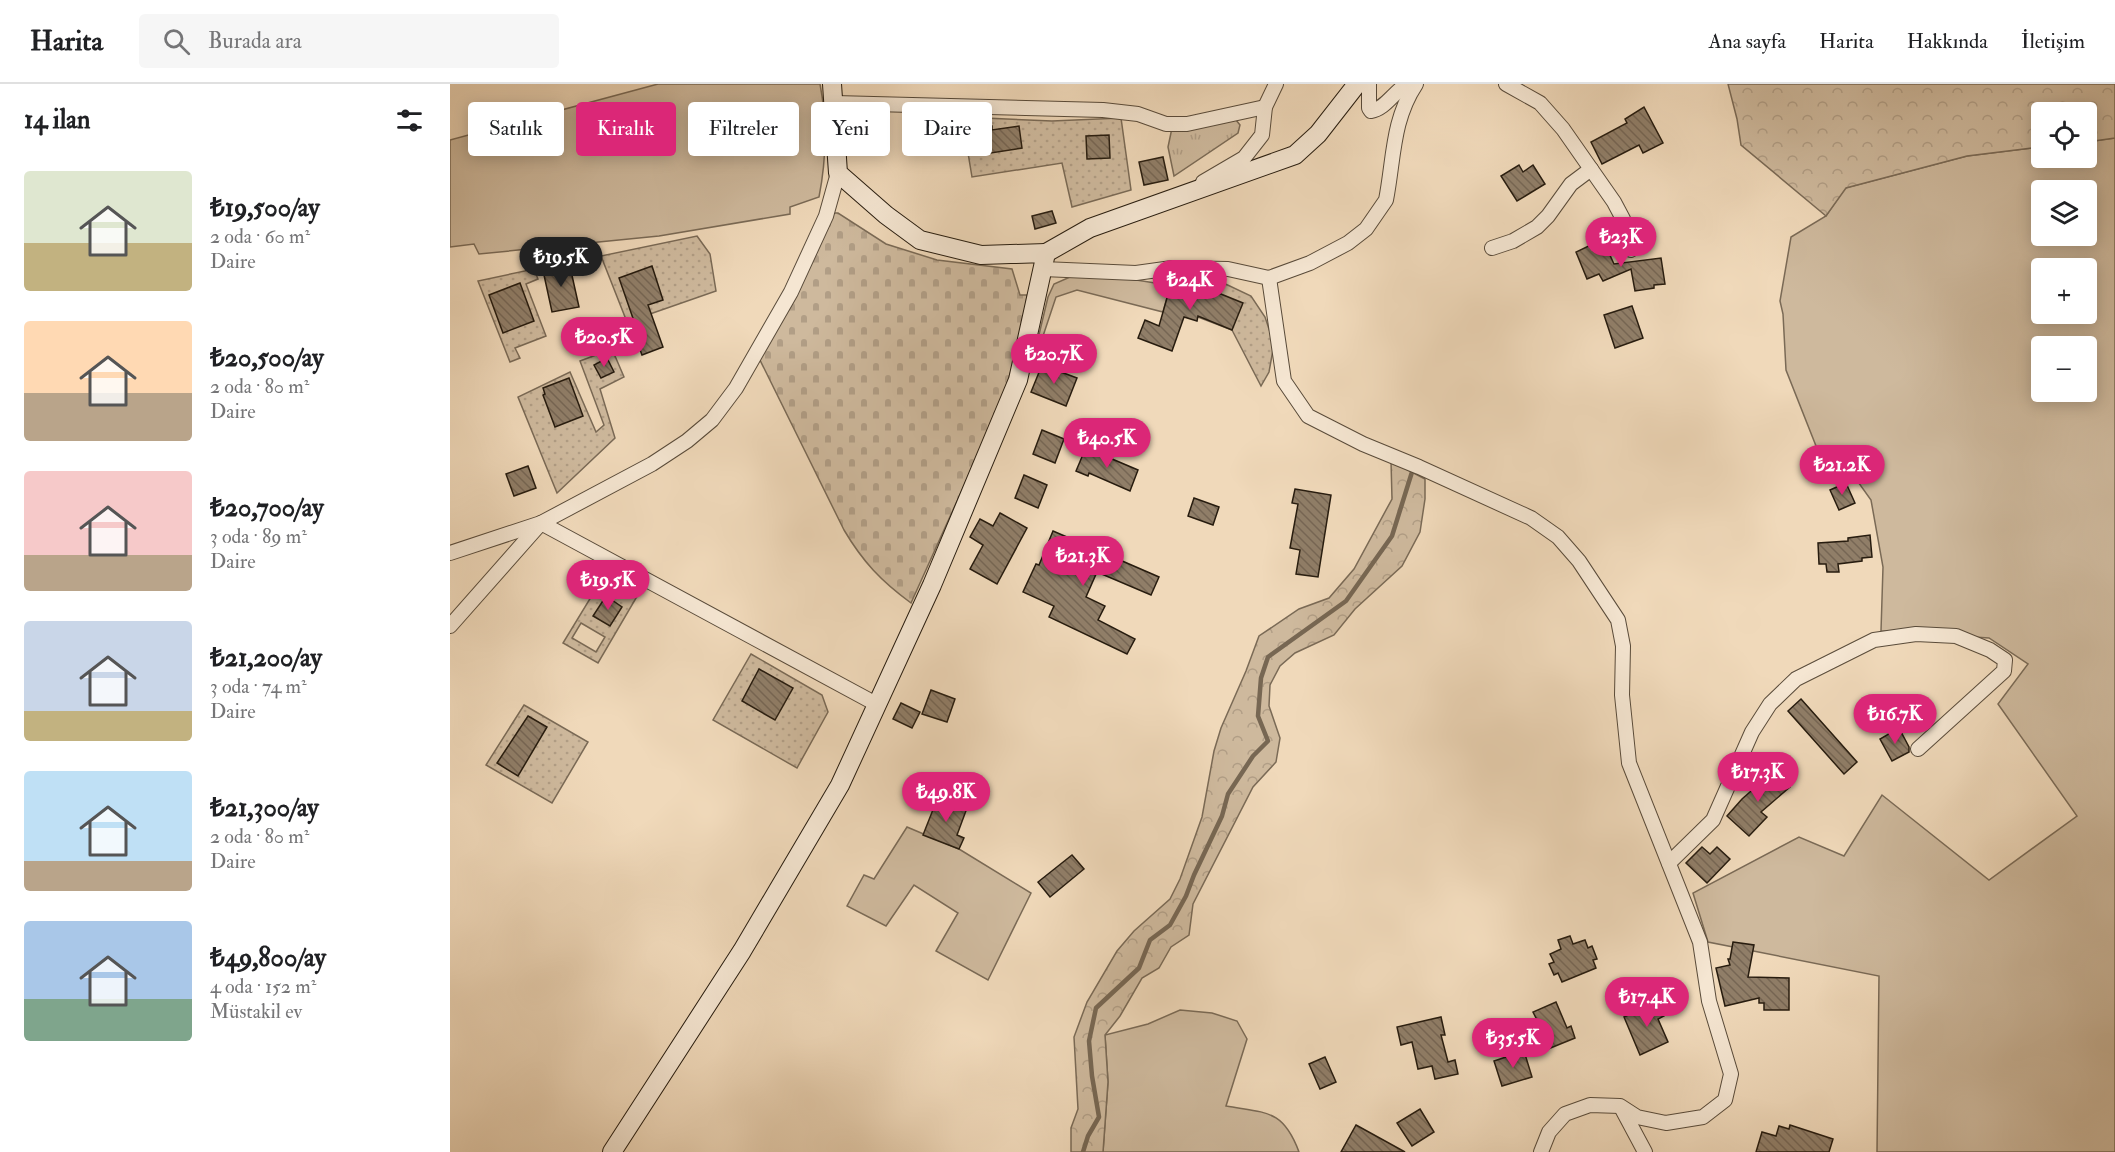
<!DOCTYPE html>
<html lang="tr">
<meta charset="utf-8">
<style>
body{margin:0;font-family:"IM FELL Double Pica",serif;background:#f6f6f6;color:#202124;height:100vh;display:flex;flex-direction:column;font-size:22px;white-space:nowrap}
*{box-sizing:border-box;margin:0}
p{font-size:20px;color:#757577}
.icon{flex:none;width:33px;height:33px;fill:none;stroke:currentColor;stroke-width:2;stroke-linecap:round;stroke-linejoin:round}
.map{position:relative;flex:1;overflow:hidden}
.drawer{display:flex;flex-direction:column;background:#fff;width:450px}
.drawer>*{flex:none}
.banner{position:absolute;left:18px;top:18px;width:570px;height:54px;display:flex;gap:12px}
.fabs{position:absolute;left:1581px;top:18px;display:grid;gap:12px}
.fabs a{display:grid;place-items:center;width:66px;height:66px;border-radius:6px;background:#fff;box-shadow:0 3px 15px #0003;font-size:30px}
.price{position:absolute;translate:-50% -51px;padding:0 14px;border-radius:21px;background:#db2777;color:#fff;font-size:20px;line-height:39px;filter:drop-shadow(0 2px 3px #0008)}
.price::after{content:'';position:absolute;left:50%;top:36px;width:18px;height:14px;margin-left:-9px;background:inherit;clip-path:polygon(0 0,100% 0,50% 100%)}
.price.current{background:#222;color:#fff}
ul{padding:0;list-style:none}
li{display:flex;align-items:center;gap:18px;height:150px;padding:0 24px}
li span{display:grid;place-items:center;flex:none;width:168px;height:120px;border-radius:6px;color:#555}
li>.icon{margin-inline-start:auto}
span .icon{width:72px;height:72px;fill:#fffc;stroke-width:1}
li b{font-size:26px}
h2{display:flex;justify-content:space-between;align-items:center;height:72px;padding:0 24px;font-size:26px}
.chip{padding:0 21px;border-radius:6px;background:#fff;box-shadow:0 3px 15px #0003;font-size:21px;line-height:54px}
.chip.current{background:#db2777;color:#fff}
header{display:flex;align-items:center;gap:36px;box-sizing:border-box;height:84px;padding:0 30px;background:#fff;border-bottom:2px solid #e0e0e0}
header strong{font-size:28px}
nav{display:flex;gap:33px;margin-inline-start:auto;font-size:21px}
.search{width:420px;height:54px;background:#f6f6f6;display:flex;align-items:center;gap:15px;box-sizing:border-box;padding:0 21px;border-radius:6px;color:#757577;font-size:22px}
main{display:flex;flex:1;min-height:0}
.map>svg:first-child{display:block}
</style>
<header>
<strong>Harita</strong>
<div class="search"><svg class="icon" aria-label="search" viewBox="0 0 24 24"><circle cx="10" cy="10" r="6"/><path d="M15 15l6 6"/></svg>Burada ara</div>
<nav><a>Ana sayfa</a><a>Harita</a><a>Hakkında</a><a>İletişim</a></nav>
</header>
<main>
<section class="drawer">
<h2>14 ilan<svg class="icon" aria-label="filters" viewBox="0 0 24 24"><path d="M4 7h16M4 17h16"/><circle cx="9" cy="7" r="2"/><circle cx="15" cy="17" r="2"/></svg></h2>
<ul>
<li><span style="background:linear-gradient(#dfe7d0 60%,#c2b280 0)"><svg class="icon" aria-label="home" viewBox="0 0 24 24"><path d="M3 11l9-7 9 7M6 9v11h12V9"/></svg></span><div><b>₺19,500/ay</b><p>2 oda · 60 m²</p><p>Daire</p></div></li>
<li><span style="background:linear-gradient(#ffd9b3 60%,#b9a48a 0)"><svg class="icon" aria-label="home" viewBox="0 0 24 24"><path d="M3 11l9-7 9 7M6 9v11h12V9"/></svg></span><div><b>₺20,500/ay</b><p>2 oda · 80 m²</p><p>Daire</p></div></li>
<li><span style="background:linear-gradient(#f6c9c9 70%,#b9a48a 0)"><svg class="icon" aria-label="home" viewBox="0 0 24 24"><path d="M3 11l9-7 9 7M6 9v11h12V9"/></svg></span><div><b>₺20,700/ay</b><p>3 oda · 89 m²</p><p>Daire</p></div></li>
<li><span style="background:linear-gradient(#c9d6e8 75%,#c2b280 0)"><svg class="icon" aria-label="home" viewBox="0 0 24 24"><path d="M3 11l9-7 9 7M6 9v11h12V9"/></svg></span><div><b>₺21,200/ay</b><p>3 oda · 74 m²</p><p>Daire</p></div></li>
<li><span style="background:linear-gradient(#bfe0f5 75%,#b9a48a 0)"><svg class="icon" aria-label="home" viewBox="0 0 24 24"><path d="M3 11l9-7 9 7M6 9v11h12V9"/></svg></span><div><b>₺21,300/ay</b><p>2 oda · 80 m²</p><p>Daire</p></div></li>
<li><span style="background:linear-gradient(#a9c7e8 65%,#7fa58c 0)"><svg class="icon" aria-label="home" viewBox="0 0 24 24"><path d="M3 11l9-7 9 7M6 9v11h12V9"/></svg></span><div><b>₺49,800/ay</b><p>4 oda · 152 m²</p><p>Müstakil ev</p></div></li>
</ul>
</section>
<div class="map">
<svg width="1665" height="1068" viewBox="0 0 1665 1068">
<defs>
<pattern id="forest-crowns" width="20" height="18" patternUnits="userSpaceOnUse" patternTransform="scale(1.5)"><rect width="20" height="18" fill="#ceb99d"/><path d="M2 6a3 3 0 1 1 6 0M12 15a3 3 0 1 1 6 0" fill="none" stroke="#b19e86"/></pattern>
<pattern id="cemetery-stones" width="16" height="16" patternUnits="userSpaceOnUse" patternTransform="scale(1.5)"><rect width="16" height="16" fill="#ceb99d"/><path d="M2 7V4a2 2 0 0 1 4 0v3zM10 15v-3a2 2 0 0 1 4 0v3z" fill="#b19e86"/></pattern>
<pattern id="park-tufts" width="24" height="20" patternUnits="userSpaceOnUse" patternTransform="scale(1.5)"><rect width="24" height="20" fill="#ceb99d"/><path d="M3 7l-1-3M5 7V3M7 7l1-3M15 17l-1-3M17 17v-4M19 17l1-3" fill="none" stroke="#b19e86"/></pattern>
<pattern id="garden-dots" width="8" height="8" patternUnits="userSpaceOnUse" patternTransform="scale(1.5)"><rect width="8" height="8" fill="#ceb99d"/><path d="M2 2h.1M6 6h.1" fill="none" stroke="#b19e86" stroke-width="1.8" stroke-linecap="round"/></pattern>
<pattern id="building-back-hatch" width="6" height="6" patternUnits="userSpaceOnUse" patternTransform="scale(1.5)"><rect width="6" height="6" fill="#907e68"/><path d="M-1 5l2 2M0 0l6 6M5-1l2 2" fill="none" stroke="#766654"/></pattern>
</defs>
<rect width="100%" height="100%" fill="#f0d9ba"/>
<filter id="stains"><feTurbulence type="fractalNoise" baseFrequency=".00333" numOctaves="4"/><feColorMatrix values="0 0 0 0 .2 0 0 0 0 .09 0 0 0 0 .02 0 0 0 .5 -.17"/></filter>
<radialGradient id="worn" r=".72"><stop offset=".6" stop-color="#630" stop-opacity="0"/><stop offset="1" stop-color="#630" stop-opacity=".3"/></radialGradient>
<g fill="#ceb99d" stroke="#7a6a56" stroke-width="1.5" fill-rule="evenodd">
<path d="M208,0H370C377,36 376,77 369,113L340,123V130L209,152L29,170L24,160L0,163V56Z"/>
<path d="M1665,54V1068H1427L1429,892L1258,858L1243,809L1349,753L1394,772L1432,711L1539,796L1627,732L1548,620L1578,580L1539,554L1431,547L1433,483L1421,416L1406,395L1391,381L1386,367L1370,372L1336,286L1333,230L1330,217L1341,153L1376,132L1395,104L1517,72L1591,63L1592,74H1636L1637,58ZM1592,106H1636V152H1592ZM1592,184H1636V230H1592ZM1592,262H1636V308H1592Z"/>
<path d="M661,192L705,199L723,192L713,228L627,206L606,213L589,264L587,259L598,213L604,200L620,193Z"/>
<path d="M457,743L509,765L581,809L538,896L486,867L508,829L464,801L436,842L397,822L414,791L424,795Z"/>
<path d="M730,926L762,929L787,937L797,955L776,1022C816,1029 833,1025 849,1068H653L658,998L655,951L698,940Z"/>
</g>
<g fill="url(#forest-crowns)" stroke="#7a6a56" stroke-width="1.5">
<path d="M1278,0H1665V54L1637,58L1636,28H1592L1591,63L1517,72L1396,104L1376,132L1291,61L1287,35Z"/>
<path d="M941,377L975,395V415L970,448L952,482L905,525L884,551L845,569L830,582L820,601L819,622L830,654L826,678L803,703L743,820L739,851L721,863L709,884L692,894L670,932L655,951L658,998L653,1068H621V1044L628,1025L624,953L637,918L667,867L684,847L720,815L730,795L752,733L764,667L771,644L796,587L809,552L849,525L879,514L904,485L942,415Z"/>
</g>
<path fill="url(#cemetery-stones)" stroke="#7a6a56" stroke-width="1.5" d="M374,129H388L436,160L487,176L562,185L570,211H577C572,274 545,332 520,389C500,432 481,475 461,519C431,497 413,478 394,446L305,266Z"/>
<path fill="url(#park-tufts)" stroke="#7a6a56" stroke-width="1.5" d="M786,36L790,41L788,49L724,92L718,63L722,44Z"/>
<g fill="url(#garden-dots)" stroke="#7a6a56" stroke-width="1.5" fill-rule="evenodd">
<path d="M512,33L602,37L671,34L681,106L622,123L612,79L522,93Z"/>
<path d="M247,152L260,170L266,207L177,238L151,172Z"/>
<path d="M84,185L88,195L76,200L96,252L65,264L70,274L60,278L28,197Z"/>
<path d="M765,195L801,212L815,233L824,260L819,288L811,302L782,246L748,233L758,197Z"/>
<path d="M162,265L174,293L150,305L165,354L107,409L68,313L120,288L146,348L154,341L130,277Z"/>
<path d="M155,490L189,509L148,579L113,559ZM131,539L155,553L146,568L122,554Z"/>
<path d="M301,570L372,611L378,628L347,684L263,636Z"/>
<path d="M74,621L138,658L102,719L36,681Z"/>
</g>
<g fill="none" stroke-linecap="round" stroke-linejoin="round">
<path stroke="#776753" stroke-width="4.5" d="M633,1068L638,1052L649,1033L642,992L639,957L646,924L689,884L700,856L720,841L736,812L744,791L772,732L778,710L803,672L818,657L808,632L811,594L818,573L896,517L942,452L962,388"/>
</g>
<g fill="url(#building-back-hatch)" stroke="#271c0f" stroke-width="1.5">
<path d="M1194,23L1213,59L1193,69L1189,61L1152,80L1141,58L1177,39L1175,35Z"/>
<path d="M542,42V46L569,42L572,64L528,71L524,44Z"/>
<path d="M659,51L660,74L637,75L636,52Z"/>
<path d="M713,73L718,96L694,101L689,78Z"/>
<path d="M1069,81L1073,88L1083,81L1095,100L1067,117L1051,92Z"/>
<path d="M602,127L606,139L585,145L582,132Z"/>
<path d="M1147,158L1152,170L1158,167L1164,180L1211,174L1215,200L1204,201V204L1185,207L1181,185L1153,197L1149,190L1137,195L1126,168Z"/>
<path d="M119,178L129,223L102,228L94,191L103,189L102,182Z"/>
<path d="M202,182L213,216L198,221L213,263L192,271L182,244L186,243L169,194Z"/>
<path d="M723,193H746L758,197L756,204L793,219L782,246L748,232L747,237L734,233L722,267L688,254L695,236L709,242Z"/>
<path d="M70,199L84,237L53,249L39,211Z"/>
<path d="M1182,222L1193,254L1165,264L1154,231Z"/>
<path d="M157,274L164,288L151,294L144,281Z"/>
<path d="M592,281L627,294L616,322L581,308Z"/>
<path d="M119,294L133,332L105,343L93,311L95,310L93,304Z"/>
<path d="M592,346L614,355L605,379L583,370Z"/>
<path d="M637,361L649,366L648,369L688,386L680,407L639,389L638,392L626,387Z"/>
<path d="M78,382L86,404L64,412L56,390Z"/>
<path d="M574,391L597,401L588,424L565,414Z"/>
<path d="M1396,399L1405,419L1389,426L1380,406Z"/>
<path d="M845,405L881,411L868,493L846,490L850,466L840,464L848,420L842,419Z"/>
<path d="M744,414L769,423L763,441L738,432Z"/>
<path d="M550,429L577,444L547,500L520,485L533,461L520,453L530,435L543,442Z"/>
<path d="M603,447L709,493L701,511L647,488L636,513L655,522L648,536L685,555L677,570L599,533L604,522L573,508L586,480L589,481Z"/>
<path d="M1420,451L1422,473L1412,474V477L1388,480L1389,488H1377L1376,480H1369L1368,459L1398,457V454Z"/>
<path d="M156,512L172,523L160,542L143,532Z"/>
<path d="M309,585L343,604L325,636L292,617Z"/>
<path d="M481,606L505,615L497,638L472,630Z"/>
<path d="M1351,615L1407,678L1394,690L1338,627Z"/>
<path d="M451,619L470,628L462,644L443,635Z"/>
<path d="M78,632L97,643L68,692L47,679Z"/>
<path d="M1449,644L1459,663V668L1442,677L1430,655Z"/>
<path d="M1325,686L1340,703L1311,728L1317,733L1299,752L1277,732L1292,715Z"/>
<path d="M488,713L517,724L507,751L514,754L509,765L473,751Z"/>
<path d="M1252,763L1260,770L1267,763L1280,775L1257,799L1236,779Z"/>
<path d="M622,771L634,785L600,813L588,798Z"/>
<path d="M1120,852L1123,860L1135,856L1138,864L1142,862L1147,875L1143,876L1146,884L1112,898L1108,889L1104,891L1099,880L1104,878L1100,870L1111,865L1108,856Z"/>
<path d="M1283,858L1304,861L1298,893L1339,894V926H1314V919H1309V914L1275,922L1266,884L1280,881L1278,875H1280Z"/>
<path d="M1106,918L1117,944L1121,942L1125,954L1098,965L1086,944L1090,942L1083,928Z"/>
<path d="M1208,918L1214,932L1208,935L1218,958L1190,971L1174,933Z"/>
<path d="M991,933L995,951H991L998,978L1005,976L1008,990L985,995L982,982L968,985L962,958L951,961L947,943Z"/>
<path d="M1074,967L1082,993L1052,1002L1044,977Z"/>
<path d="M875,973L886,998L870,1005L859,980Z"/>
<path d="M970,1025L984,1048L962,1062L947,1039Z"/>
<path d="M906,1041L955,1068H891Z"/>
<path d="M1340,1041L1383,1055L1379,1068H1306L1312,1048L1326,1052L1329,1042L1339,1045Z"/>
</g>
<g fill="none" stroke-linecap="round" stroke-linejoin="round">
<g stroke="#594b3a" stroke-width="16">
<g id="street">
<path d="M919,0V24L921,27C935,25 944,8 957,0"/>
<path d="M1056,0L1090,19L1113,45L1164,118L1173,135L1181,166"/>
<path d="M385,19L653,26L688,30L716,40H737L815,23"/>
<path d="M753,98L794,74L812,51L815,23L826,0"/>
<path d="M1042,164L1063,157L1087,143L1098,132L1121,100L1141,85"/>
<path d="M593,185L686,189L722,184L778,185L819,194L860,179L898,159L916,145L936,116C944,75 942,36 966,0"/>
<path d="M819,194L834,297L858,332L913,360L969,383L1081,434L1108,453L1129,477L1168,536L1173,562L1172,611L1179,679L1250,858L1259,917L1281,990L1275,1016L1253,1033L1216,1039L1187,1033L1170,1022L1140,1021L1115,1030L1099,1048L1091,1068"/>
<path d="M0,469L91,439L202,380L237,357L262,336L286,304L341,208L376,132L388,89"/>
<path d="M0,542L91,439L428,621"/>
<path d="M1219,779L1263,736L1302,648L1320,620L1346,595L1424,556L1466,550L1506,552L1540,566L1555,576L1554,587L1468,665"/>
<path d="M1172,1025L1195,1068"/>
</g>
</g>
<g stroke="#271c0f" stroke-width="20">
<g id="secondary">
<path d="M596,169L640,144L845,71L868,50L907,0"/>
<path d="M162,1068L292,867L390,701L482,501L568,296L596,169L531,171L470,156L436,131L388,89L382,0"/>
</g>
</g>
<use href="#street" stroke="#f5e6d2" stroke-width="14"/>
<use href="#secondary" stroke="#f5e6d2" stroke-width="18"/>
</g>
<rect width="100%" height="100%" filter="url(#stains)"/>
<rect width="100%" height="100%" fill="url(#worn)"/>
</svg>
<div class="fabs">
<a><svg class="icon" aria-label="locate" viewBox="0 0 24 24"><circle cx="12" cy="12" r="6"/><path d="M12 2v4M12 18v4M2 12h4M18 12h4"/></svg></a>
<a><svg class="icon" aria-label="layers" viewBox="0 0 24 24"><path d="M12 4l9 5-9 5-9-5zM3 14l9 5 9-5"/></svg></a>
<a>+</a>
<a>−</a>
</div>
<b class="price" style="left:1171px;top:184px">₺23K</b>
<b class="price current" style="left:111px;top:204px">₺19.5K</b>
<b class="price" style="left:740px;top:227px">₺24K</b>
<b class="price" style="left:154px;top:284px">₺20.5K</b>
<b class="price" style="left:604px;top:301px">₺20.7K</b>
<b class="price" style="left:657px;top:385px">₺40.5K</b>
<b class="price" style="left:1392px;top:412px">₺21.2K</b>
<b class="price" style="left:633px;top:503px">₺21.3K</b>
<b class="price" style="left:158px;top:527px">₺19.5K</b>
<b class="price" style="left:1445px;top:661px">₺16.7K</b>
<b class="price" style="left:1308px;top:719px">₺17.3K</b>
<b class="price" style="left:496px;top:739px">₺49.8K</b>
<b class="price" style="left:1197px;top:944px">₺17.4K</b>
<b class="price" style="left:1063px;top:985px">₺35.5K</b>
<div class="banner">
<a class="chip">Satılık</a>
<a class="chip current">Kiralık</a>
<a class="chip">Filtreler</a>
<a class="chip">Yeni</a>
<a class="chip">Daire</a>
</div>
</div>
</main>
